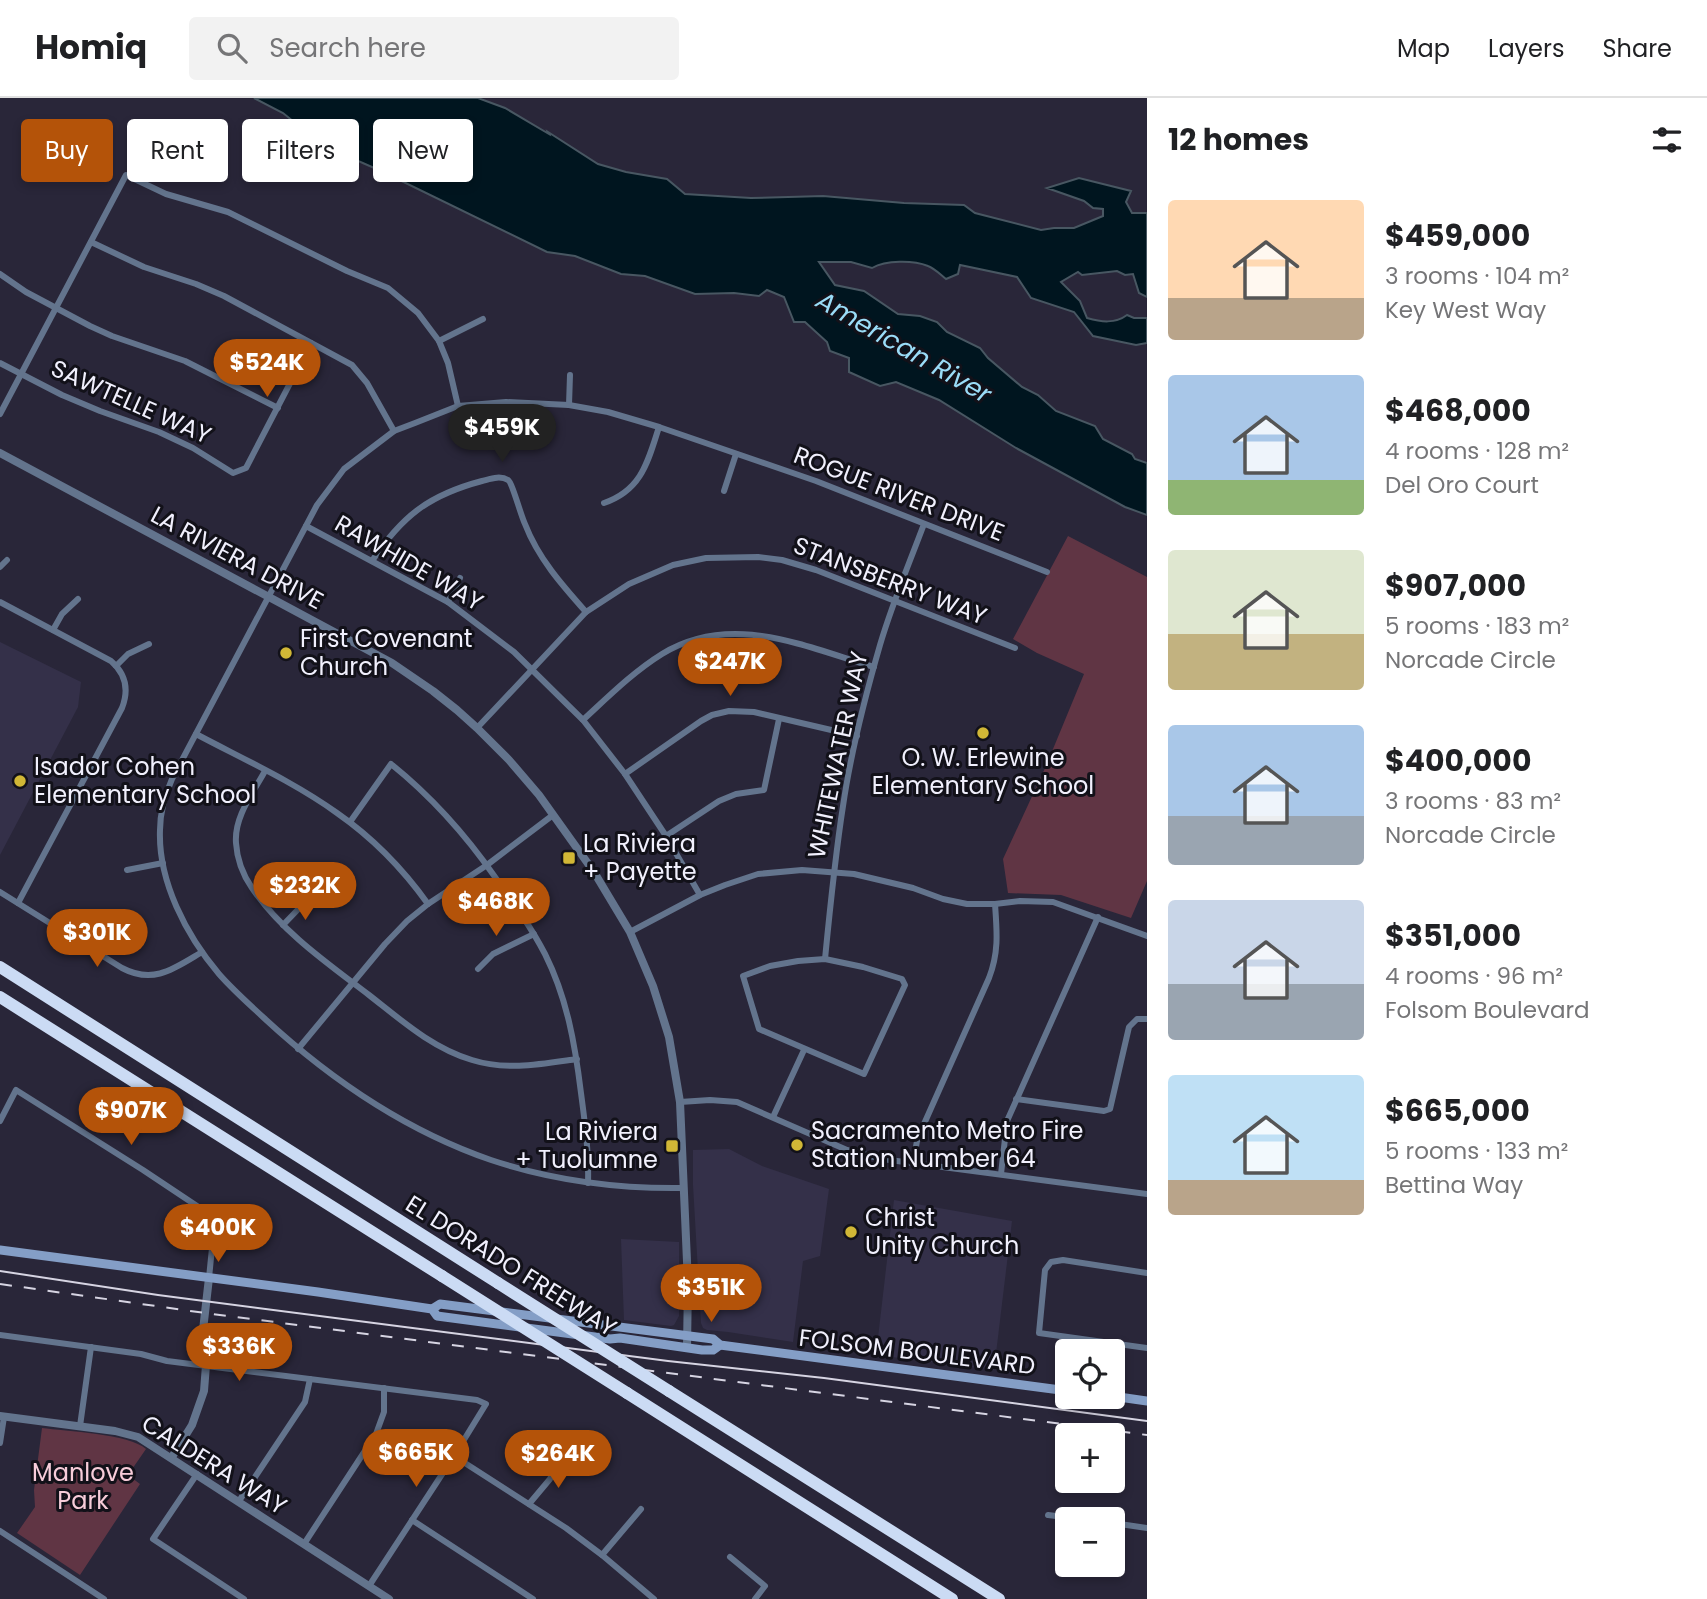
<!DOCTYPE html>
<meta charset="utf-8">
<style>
body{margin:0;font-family:Poppins,sans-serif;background:#f2f2f2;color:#202124;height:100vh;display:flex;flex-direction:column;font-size:26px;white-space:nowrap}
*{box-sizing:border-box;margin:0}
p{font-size:23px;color:#757577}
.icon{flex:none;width:38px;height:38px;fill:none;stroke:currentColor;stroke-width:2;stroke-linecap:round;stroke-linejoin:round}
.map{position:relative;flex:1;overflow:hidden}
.sheet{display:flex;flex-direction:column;background:#fff;width:560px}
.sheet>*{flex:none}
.banner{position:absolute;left:21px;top:21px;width:665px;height:63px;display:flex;gap:14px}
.fabs{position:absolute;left:1055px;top:1241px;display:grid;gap:14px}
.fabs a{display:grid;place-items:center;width:70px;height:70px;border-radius:7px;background:#fff;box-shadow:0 4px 10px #0003;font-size:35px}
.price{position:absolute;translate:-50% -60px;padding:0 16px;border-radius:24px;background:#b45309;color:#fff;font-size:23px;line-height:46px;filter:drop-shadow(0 2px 4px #0008)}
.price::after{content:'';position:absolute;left:50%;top:42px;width:21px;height:16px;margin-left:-10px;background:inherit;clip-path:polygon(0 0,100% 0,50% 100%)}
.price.active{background:#222;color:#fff}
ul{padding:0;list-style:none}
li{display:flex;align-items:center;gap:21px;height:175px;padding:0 21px}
li span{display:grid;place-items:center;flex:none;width:196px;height:140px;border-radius:7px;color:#555}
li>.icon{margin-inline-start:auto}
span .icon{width:84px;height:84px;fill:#fffc;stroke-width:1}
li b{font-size:30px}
h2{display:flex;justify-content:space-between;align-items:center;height:84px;padding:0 21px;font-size:30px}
.pill{padding:0 24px;border-radius:7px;background:#fff;box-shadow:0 4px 10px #0003;font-size:24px;line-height:63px}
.pill.active{background:#b45309;color:#fff}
header{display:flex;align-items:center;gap:42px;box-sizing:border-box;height:98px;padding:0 35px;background:#fff;border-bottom:2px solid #e0e0e0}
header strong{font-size:33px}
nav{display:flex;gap:38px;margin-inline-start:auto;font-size:24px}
.search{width:490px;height:63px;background:#f2f2f2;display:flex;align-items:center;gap:18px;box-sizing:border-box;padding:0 24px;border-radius:7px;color:#757577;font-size:26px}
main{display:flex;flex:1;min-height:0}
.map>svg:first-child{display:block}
</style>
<header>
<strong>Homiq</strong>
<div class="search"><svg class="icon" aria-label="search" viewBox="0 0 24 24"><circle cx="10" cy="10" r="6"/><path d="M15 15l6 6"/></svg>Search here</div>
<nav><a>Map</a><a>Layers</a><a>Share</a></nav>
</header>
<main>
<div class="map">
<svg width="1147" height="1501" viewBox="0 0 1147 1501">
<rect width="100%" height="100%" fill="#292639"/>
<g fill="#343049">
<path d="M0,544L81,584L78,609L0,757Z"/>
<path d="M729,1051L762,1068L829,1091L820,1158L803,1163L793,1244L728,1234L707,1232L703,1230L701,1225L693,1087V1052Z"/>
<path d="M894,1102L1012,1123L994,1272L876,1257Z"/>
<path d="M621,1141L679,1144V1218L674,1227L671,1228L624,1222Z"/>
</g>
<g fill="#603544">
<path d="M1068,438L1147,479V783L1131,820L1061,797L1008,795L1003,761L1046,668L1084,576L1037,555L1013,541Z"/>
<path d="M42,1330C65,1333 130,1336 146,1351L128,1377L140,1386L80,1477L17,1435L35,1409L34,1392Z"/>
</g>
<path fill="#00151f" stroke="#485762" stroke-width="2" d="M254,0H478L505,10L549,36L548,34L598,66L626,74L667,81L685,96L751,100L823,98L904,105L964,107L975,115L1041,132L1054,130H1074L1103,118V111L1093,110L1084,103L1047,90L1079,80L1131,93L1126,104L1132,115H1147V199L1139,195L1133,176L1125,177L1117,173L1082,177L1078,174L1061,184L1080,203L1087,220C1101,224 1115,226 1127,217L1134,220H1147V245L1136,247L1093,238L1074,214L1031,200L1017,179L960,167L958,176L946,181C941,177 934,170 928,168C913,162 886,162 872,170L851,164H819L835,187L864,193L898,216L920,218L937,224L947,234L980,250L988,260L1022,289L1038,297L1056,313L1095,328L1103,341L1132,356L1135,361L1147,365V417L1125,409L1016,350L939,302L896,284L880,288L849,274V260L830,253L827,244L805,224H794L784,199L767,192L759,198L734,195L695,196L645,178L621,176L575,158L547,154L381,73L324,48L283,15Z"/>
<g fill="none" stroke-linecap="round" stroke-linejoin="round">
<g stroke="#63748d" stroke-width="6">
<path d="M91,144L144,169L196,186L224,198L352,267L367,285L394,333"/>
<path d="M0,176L26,194L90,228L112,238L185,263L278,310"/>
<path d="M439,243L483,221"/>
<path d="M0,265L62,297L100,313L159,334L193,350L233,375L246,370L311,245"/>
<path d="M569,307L570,277"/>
<path d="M0,316L126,77L166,96L228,114L347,173L388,190L418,215L439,243L448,265L458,308"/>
<path d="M724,393L736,356"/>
<path d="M604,405C642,392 648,363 659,329"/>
<path d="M306,428L448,504L514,554L583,622L625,676L666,738L700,797"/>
<path d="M372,463C402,418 429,397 482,383C490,381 500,377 508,382C512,384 521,418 525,426C538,460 562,487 586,514"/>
<path d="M0,469L7,462"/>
<path d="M0,504L111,563C126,576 129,592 122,610L18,805"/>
<path d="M448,504L460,480"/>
<path d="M53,532L62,516L78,501"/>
<path d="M116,568L128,556L149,546"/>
<path d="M583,622C608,599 633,574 662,556C731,514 803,548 874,569"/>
<path d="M477,630L586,514L629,486L673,467L706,460L758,459L782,462L816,472L1015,550"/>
<path d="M196,636C243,661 294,684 337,715C373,740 403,771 428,806"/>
<path d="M265,673C253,695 234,719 236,745C237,761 243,777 252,790C282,834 327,865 369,897C401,922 432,950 472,962C507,973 542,966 577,961"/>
<path d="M625,676L701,623L712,617L729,613L754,614L857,638"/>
<path d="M350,724L391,666C432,699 465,736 495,779C513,804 531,829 545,856C567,900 575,946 581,995C585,1025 589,1055 588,1085"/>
<path d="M666,738L719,703L736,696L764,692L779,621"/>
<path d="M127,772L163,765"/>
<path d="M0,794L122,870C154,887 175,870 202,854"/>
<path d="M283,827L308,801"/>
<path d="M630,834L700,797L725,787L758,776L802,772L854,776L913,790L943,801L967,806H995L1020,803L1053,804L1147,838"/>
<path d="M825,861C830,810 835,759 843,708C851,653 865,599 880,547C892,506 909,466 924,426"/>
<path d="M825,861L863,869L902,881L905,887L864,976L759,931L743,878L770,868L798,863Z"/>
<path d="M478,871L493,856L534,836"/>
<path d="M298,951L385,846L407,823L428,806L487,767L553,717"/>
<path d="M1016,1001L1104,1013L1110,1011L1129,929L1137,921H1147"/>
<path d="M680,1004L710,1002L737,1004L847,1052L882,1061L1147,1096"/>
<path d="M773,1019L804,952"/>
<path d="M0,1023L16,992L143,1072L215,1120L209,1180"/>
<path d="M913,1065L917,1043L924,1026L989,880C999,854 997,834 995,806"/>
<path d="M1001,1076L1007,1023L1098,819"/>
<path d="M684,1090C618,1091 554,1083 491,1062C404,1032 331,982 264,920C249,906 233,892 219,876C186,837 158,783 160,732C160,714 165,697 172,681L317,407L344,371L394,333L415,325L458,308L506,304L569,307L608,314L659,329L816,383L1047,474"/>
<path d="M1147,1175L1063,1162L1051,1164L1045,1172L1039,1235L1147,1250"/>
<path d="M0,1237L141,1256L167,1263L477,1302L486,1306L454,1358L369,1488"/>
<path d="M80,1328L91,1249"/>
<path d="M0,1345L4,1319"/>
<path d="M454,1358L566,1430L602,1457L654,1501"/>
<path d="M197,1376L153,1441L244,1501"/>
<path d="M239,1403L305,1304L310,1281"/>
<path d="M529,1406L550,1381L558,1361"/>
<path d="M1048,1417L1080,1421"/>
<path d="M412,1422L533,1501"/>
<path d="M1113,1425L1147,1430"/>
<path d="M0,1433L104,1501"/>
<path d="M304,1446L376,1336L384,1314V1290"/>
<path d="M602,1457L641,1411"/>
<path d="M730,1459L765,1488L755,1501"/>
</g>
<g stroke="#63748d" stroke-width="8">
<path d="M0,355L392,565L433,593L457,612L477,630L509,662L539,697L594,774L630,834L653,888L669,939L680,1004L688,1186L687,1249"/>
<path d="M0,1318L115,1333L138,1339L389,1501"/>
<path d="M172,1359L192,1327L204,1293L206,1267L203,1232L209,1180"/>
</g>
<g stroke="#849ec6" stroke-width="9">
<path d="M0,1152L318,1194L432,1211L437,1218L610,1241L620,1240L702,1252H713L720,1247"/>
<path d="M432,1211L440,1206L713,1241L720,1247L1068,1293"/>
<path d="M1112,1298L1147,1303"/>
</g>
<g stroke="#cbdbf4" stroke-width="12">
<path d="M0,869L498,1185"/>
<path d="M0,899L442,1178"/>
<path d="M669,1293L999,1501"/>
<path d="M627,1295L952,1501"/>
</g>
<path stroke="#d6d4e2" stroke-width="2" d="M0,1173L158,1197L397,1228L668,1263L824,1280L1147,1323"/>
<path stroke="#d6d4e2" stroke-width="2" stroke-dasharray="12 12" stroke-linecap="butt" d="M0,1186L205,1215L1147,1337"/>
<g stroke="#cbdbf4" stroke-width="12">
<path d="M442,1178L627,1295"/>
<path d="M498,1185L669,1293"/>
</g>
</g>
<g fill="#d1b736" stroke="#121119" stroke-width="2.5">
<circle cx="286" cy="555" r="7"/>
<circle cx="983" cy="635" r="7"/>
<circle cx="20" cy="683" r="7"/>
<rect x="562" y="753" width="14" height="14" rx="3.5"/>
<circle cx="797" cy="1047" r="7"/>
<rect x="665" y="1041" width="14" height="14" rx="3.5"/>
<circle cx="851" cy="1134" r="7"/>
</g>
<g text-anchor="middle" stroke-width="6" stroke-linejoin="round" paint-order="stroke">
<g font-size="24" fill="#f1f0fd" stroke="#121119">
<text transform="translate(131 304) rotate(24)" y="8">SAWTELLE WAY</text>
<text transform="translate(899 396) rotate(21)" y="8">ROGUE RIVER DRIVE</text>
<text transform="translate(237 460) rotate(28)" y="8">LA RIVIERA DRIVE</text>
<text transform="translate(409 465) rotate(30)" y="8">RAWHIDE WAY</text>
<text transform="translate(890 483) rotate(21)" y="8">STANSBERRY WAY</text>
<text transform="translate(838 657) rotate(-78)" y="8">WHITEWATER WAY</text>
<text transform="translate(511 1168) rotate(32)" y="8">EL DORADO FREEWAY</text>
<text transform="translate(917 1254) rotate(7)" y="8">FOLSOM BOULEVARD</text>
<text transform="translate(214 1367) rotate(32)" y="8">CALDERA WAY</text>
</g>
<g font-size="24" fill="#f1f0fd" stroke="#121119" text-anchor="start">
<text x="300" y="549">First Covenant<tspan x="300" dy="28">Church</tspan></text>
<text x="983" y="668" text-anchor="middle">O. W. Erlewine<tspan x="983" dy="28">Elementary School</tspan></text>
<text x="34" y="677">Isador Cohen<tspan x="34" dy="28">Elementary School</tspan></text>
<text x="583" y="754">La Riviera<tspan x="583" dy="28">+ Payette</tspan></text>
<text x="811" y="1041">Sacramento Metro Fire<tspan x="811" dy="28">Station Number 64</tspan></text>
<text x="658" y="1042" text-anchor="end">La Riviera<tspan x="658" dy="28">+ Tuolumne</tspan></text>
<text x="865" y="1128">Christ<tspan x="865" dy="28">Unity Church</tspan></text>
</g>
<g font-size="24" fill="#f7ccd9" stroke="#121119">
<text x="83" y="1383">Manlove<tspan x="83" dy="28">Park</tspan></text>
</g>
<g font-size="26" font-style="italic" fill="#9adcf7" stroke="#121119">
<text transform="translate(904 249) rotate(30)" y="9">American River</text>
</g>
</g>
</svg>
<div class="fabs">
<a><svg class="icon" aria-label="locate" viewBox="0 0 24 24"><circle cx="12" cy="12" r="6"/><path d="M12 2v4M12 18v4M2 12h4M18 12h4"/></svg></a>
<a>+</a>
<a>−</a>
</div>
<b class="price" style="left:267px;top:301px">$524K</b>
<b class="price active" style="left:502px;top:366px">$459K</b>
<b class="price" style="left:730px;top:600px">$247K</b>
<b class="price" style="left:305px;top:824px">$232K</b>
<b class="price" style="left:496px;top:840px">$468K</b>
<b class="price" style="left:97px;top:871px">$301K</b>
<b class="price" style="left:131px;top:1049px">$907K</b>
<b class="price" style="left:218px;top:1166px">$400K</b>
<b class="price" style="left:711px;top:1226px">$351K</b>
<b class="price" style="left:239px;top:1285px">$336K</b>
<b class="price" style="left:416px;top:1391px">$665K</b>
<b class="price" style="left:558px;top:1392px">$264K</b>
<div class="banner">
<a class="pill active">Buy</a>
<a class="pill">Rent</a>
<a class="pill">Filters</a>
<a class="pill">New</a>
</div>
</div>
<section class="sheet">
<h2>12 homes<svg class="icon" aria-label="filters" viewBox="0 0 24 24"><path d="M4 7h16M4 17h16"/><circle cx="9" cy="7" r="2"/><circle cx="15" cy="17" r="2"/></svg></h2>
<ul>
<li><span style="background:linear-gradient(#ffd9b3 70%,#b9a48a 0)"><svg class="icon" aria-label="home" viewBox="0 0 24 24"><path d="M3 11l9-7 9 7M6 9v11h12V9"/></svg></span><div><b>$459,000</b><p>3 rooms · 104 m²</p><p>Key West Way</p></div></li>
<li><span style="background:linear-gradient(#a9c7e8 75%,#8fb573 0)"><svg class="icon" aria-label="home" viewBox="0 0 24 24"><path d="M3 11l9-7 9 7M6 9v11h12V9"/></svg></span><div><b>$468,000</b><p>4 rooms · 128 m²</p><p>Del Oro Court</p></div></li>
<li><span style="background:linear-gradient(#dfe7d0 60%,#c2b280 0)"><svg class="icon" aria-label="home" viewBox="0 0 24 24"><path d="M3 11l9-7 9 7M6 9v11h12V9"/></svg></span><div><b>$907,000</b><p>5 rooms · 183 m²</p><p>Norcade Circle</p></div></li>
<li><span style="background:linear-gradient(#a9c7e8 65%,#9aa5b1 0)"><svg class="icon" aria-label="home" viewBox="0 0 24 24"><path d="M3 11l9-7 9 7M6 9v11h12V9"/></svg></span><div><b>$400,000</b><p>3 rooms · 83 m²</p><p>Norcade Circle</p></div></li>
<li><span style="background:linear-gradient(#c9d6e8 60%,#9aa5b1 0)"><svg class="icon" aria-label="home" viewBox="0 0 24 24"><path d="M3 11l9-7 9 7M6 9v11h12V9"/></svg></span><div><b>$351,000</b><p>4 rooms · 96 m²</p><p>Folsom Boulevard</p></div></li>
<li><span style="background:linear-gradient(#bfe0f5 75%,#b9a48a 0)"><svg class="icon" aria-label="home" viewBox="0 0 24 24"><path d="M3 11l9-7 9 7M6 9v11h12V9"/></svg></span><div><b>$665,000</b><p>5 rooms · 133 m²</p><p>Bettina Way</p></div></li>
</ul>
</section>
</main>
